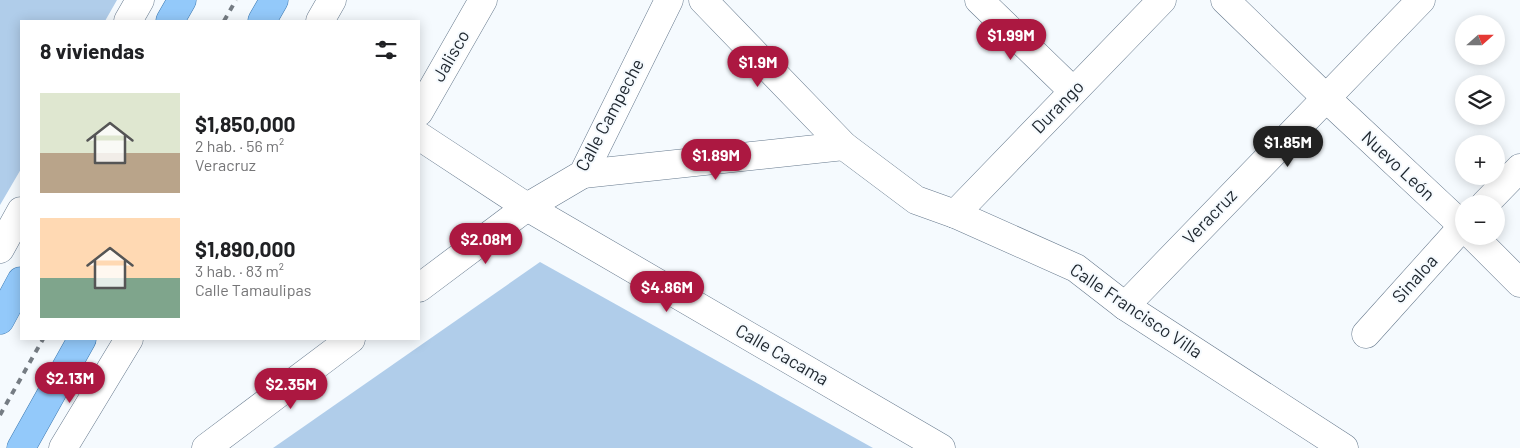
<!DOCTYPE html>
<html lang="es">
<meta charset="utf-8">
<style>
body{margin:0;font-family:Barlow,sans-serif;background:#f6f6f6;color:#202124;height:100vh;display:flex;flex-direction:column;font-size:19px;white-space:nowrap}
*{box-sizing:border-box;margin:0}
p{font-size:16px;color:#757577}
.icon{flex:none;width:28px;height:28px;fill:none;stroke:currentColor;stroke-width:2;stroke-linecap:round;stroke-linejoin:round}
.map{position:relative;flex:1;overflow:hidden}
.sheet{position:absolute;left:20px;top:20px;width:400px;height:320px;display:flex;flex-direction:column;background:#fff;border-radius:0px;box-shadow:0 2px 12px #0003}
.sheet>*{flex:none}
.needle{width:32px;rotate:69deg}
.buttons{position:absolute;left:1455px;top:15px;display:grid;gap:10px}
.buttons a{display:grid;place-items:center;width:50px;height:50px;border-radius:50%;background:#fff;box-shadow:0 2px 12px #0003;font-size:25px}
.price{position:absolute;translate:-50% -42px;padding:0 11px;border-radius:18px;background:#ac1841;color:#fff;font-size:16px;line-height:32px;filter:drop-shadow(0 1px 2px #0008)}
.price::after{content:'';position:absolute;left:50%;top:30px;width:15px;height:11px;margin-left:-8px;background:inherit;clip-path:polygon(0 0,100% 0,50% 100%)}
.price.current{background:#222;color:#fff}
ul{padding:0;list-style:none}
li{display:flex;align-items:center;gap:15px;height:125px;padding:0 20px}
li span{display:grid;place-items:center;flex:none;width:140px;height:100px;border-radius:0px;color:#555}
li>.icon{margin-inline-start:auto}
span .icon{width:60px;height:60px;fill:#fffc;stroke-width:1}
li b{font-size:21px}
h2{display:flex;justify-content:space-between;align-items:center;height:60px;padding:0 20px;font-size:21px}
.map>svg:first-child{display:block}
</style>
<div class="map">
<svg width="1520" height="448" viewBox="0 0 1520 448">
<rect width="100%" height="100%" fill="#f5fafe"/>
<g fill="#b0cdea">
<path d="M0,0H117L105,21H21V169L0,205Z"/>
<path d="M540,262L873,448H273Z"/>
</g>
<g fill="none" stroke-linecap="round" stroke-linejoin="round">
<g stroke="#66798d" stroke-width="29">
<g id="minor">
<path d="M703,0L844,146L916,200L955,214L1076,268L1125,306L1344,448"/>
<path d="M979,0L1073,91"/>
<path d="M1225,0L1326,98L1464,227"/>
<path d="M128,21L140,0"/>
<path d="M320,21L332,0"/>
<path d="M419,112L483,0"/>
<path d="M419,136L527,207L941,448"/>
<path d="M583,174L844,146"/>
<path d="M1485,204L1520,168"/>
<path d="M955,214L1162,0"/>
<path d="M1473,236L1520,283"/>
<path d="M0,249L21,211"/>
<path d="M419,288L527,207L583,174L669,0"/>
<path d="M1125,306L1421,0"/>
<path d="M1366,334L1464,225"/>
<path d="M63,448L129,339"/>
<path d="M206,448L351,339"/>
</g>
</g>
<g stroke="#3b78b0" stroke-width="29">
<g id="major">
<path d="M170,21L182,0"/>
<path d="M262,21L274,0"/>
<path d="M0,320L21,281"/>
<path d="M21,448L82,339"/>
</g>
</g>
<use href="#minor" stroke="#fff" stroke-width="28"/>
<use href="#major" stroke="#93c9fa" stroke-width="28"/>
<g stroke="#757c83" stroke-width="4" stroke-dasharray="6 6" stroke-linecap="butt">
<path d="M224,21L236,0"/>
<path d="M0,415L43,339"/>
</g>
</g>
<g text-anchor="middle" stroke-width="4" stroke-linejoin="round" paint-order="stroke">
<g font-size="18" fill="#1d252d" stroke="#f5fafe">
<text transform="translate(451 56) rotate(-60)" y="6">Jalisco</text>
<text transform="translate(1058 107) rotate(-46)" y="6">Durango</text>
<text transform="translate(610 115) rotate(-62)" y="6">Calle Campeche</text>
<text transform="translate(1398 166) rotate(43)" y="6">Nuevo León</text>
<text transform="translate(1210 217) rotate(-46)" y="6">Veracruz</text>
<text transform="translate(1415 279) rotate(-48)" y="6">Sinaloa</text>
<text transform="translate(1136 311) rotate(34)" y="6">Calle Francisco Villa</text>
<text transform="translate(782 355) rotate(30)" y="6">Calle Cacama</text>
</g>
</g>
</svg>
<div class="buttons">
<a><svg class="needle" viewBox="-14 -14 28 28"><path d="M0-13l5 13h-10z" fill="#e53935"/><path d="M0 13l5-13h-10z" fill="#757577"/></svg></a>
<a><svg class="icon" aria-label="layers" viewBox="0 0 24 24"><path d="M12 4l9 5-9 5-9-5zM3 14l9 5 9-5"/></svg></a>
<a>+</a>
<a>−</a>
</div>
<b class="price" style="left:1011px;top:61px">$1.99M</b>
<b class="price" style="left:758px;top:88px">$1.9M</b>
<b class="price current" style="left:1288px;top:168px">$1.85M</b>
<b class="price" style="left:716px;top:181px">$1.89M</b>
<b class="price" style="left:486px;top:265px">$2.08M</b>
<b class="price" style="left:667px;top:313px">$4.86M</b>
<b class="price" style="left:70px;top:404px">$2.13M</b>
<b class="price" style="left:291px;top:410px">$2.35M</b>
<section class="sheet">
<h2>8 viviendas<svg class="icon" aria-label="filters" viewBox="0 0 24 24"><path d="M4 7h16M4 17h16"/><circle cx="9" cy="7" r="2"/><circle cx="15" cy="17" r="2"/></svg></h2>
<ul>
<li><span style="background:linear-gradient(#dfe7d0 60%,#b9a48a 0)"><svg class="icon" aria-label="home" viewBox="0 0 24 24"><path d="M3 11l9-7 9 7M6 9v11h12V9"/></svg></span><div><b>$1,850,000</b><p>2 hab. · 56 m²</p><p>Veracruz</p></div></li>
<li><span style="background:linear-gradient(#ffd9b3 60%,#7fa58c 0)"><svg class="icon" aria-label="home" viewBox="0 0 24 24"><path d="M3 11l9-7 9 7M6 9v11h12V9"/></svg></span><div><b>$1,890,000</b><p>3 hab. · 83 m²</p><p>Calle Tamaulipas</p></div></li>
</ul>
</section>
</div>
